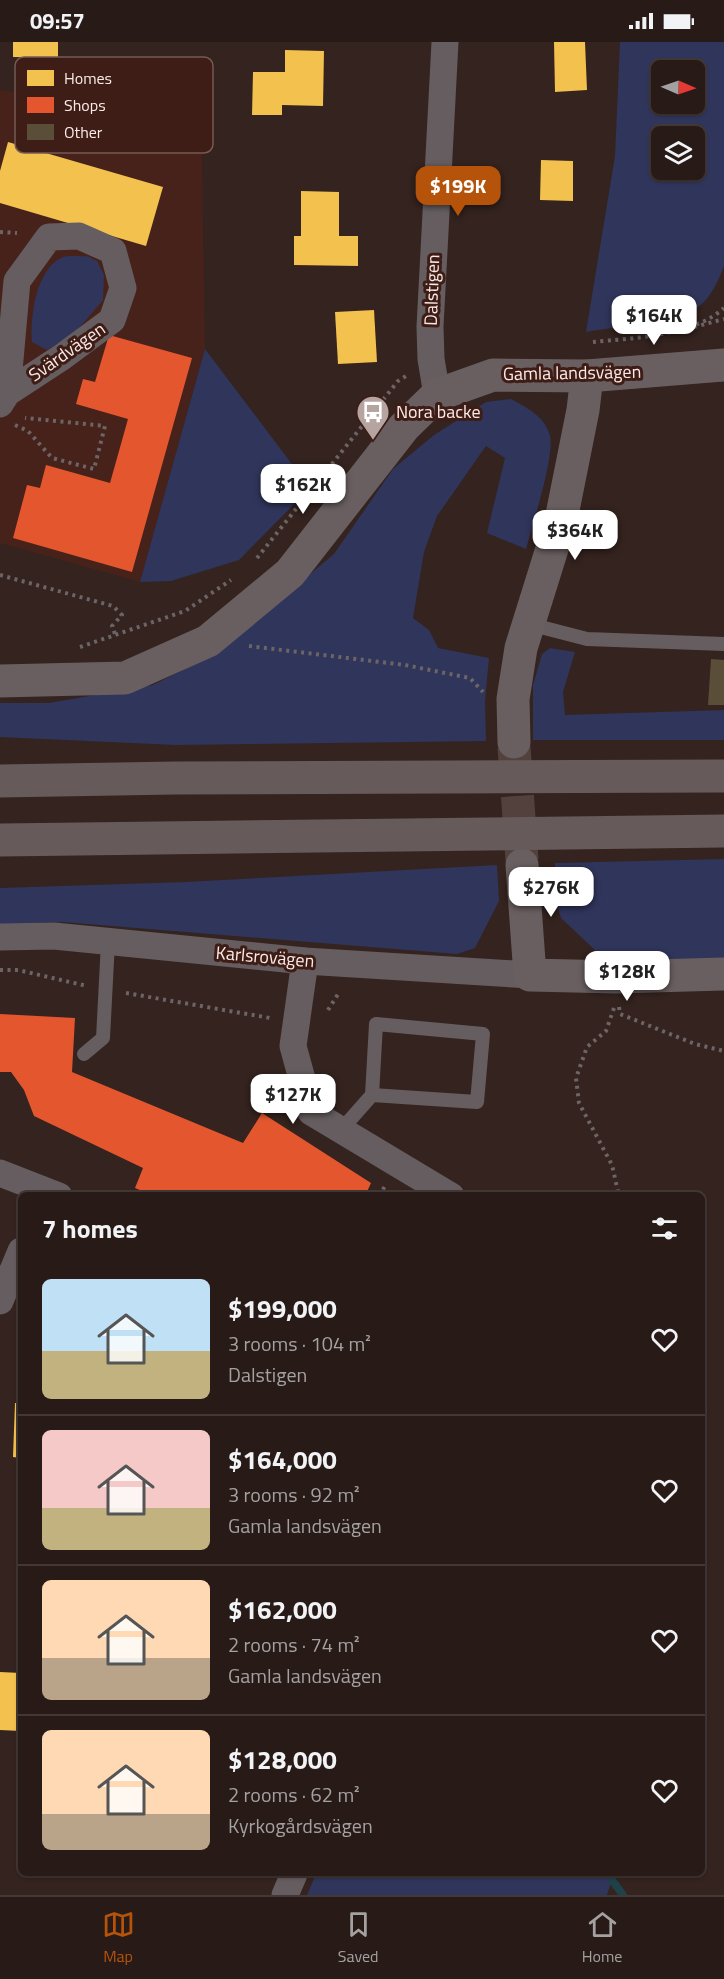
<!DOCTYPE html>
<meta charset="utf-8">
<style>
body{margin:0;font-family:"Titillium Web",sans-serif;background:#2f2320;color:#f1f3f6;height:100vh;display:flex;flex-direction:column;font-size:22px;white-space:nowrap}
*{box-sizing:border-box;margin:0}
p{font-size:20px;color:#a4a1a1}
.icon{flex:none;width:33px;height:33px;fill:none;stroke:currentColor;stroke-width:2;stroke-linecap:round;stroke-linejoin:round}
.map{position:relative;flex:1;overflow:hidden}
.side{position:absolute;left:18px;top:1150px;width:687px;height:684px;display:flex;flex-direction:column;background:#271a17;border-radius:9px;box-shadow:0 2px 4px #0004,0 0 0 2px #433836}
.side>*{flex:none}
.needle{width:39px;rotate:92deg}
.buttons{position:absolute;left:651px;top:18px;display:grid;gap:12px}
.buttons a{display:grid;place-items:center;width:54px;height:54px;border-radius:9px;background:#271a17;box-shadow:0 2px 4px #0004,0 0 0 2px #433836;font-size:30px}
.price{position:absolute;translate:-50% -51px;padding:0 14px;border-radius:12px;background:#fff;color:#222;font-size:20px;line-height:39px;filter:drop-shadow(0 2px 3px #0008)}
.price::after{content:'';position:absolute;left:50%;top:36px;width:18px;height:14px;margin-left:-9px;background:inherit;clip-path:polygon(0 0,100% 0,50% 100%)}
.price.on{background:#b45309;color:#fff}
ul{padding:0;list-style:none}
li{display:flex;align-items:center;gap:18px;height:150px;padding:0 24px}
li+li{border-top:2px solid #433836}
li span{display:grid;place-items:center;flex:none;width:168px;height:120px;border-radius:9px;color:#555}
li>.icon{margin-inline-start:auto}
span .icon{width:72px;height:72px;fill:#fffc;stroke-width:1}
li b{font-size:26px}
h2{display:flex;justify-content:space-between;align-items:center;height:72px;padding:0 24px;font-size:26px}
.status{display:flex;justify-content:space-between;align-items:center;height:42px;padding:0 30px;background:#271a17;direction:ltr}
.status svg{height:16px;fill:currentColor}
.menu{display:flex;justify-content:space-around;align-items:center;height:84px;border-top:2px solid #433836;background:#271a17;font-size:16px;color:#a4a1a1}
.menu a{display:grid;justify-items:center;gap:3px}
.menu .on{color:#b45309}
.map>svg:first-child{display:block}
</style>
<div class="status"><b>09:57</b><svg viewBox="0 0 49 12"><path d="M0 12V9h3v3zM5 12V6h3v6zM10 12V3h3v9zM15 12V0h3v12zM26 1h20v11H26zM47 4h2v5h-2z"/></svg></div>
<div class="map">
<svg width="724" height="1853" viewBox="0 0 724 1853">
<rect width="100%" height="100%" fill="#34231f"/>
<path fill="#46221b" d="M0,48L76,58L202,112L205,307L140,540L0,501Z"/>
<g fill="#30355b" fill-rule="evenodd">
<path d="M620,0H724V224C719,237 713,251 703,261C684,279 613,285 586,290L615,114ZM662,28H694V62H662ZM662,94H694V128H662Z"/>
<path d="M87,214L97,219L104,233L103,258L73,293L47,308L32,300C30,275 36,226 63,215C69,213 80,215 87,214Z"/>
<path d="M205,307L310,446L239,518L171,539L140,540Z"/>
<path d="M511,357C527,366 545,374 550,394C555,413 532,485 526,507L487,491L505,416L486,404L437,474L424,510L413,576L429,588L438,606L489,616L485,659L486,699L175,703L0,695V661H49L153,643L215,612L334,512L393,427L434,393L486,360Z"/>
<path d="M550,606L575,610L563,650L565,673L724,668V698H533V643L542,612Z"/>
<path d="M724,817V921H624L597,910L561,876L554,854L555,821Z"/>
<path d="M497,823L499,859L475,906L457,912L63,880L0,882V846L185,840Z"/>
<path d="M316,1832H614L607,1853H307Z"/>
</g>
<g fill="#f2c14e">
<path d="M13,0H58V16L13,15Z"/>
<path d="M554,0H585L587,48L555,50Z"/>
<path d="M285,8L324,9L323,64L282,63V73H252L253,30H285Z"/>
<path d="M8,100L163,145L146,204L0,161V129Z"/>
<path d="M541,118L573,119V159L540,158Z"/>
<path d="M301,149L339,150V194H358V224L294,223V194H301Z"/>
<path d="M374,268L377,320L338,322L335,270Z"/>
<path d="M15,1361H21V1416L13,1415Z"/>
<path d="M0,1630L21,1631V1689L0,1688Z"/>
</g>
<g fill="#e4572e">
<path d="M109,293L192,316L132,530L13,496L27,443L40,446L46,423L110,441L128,377L76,362L83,337L95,340Z"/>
<path d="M0,972L75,976L72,1030L243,1101L262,1071L371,1141L365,1154H154L135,1146L143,1126L34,1074L24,1048L11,1030H0Z"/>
</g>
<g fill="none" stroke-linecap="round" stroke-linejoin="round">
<path stroke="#1f4148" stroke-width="8" d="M612,1838L623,1853"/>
</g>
<path fill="#5a4e39" d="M711,617L724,618V663H708Z"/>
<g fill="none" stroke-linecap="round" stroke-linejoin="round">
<path stroke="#52413d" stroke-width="33" stroke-dasharray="33 16" stroke-linecap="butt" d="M514,705L522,818"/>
<g stroke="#6c6465" stroke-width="4" stroke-dasharray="3 4.5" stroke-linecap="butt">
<path d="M0,190L17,191"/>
<path d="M694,285L724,277"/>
<path d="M593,300C633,296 693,294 724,266"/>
<path d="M15,383L28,389L52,416L94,427L105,384L25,376"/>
<path d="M257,516L398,339L406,334"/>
<path d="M0,533L113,564L122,573L112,584L115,592"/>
<path d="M249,604L405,623L470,636L483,650"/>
<path d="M80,605L185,569L231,538"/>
<path d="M0,928H18L87,944"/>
<path d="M126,951L270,976"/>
<path d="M619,965L620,972L695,1002L724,1009"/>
<path d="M614,966L606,989L587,1005L576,1036L579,1061L612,1123L619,1154"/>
<path d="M328,968L340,949"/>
<path d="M379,1154L385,1144"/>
</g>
<g stroke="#655d5f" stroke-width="14">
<path d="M529,582L587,597L724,602"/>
<path d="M84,1012L103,996L108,900"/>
<path d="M341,1088L372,1053L376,982L483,992L477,1060L372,1053"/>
</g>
<g stroke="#655d5f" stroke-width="27">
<path d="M437,353L431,317L430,285L445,0"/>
<path d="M0,362L7,351L17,239L49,195L79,194L113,209L123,246L112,278L62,315L7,351"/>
<path d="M0,895L54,894L305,919L530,933"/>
<path d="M305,919L293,1004L311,1070L451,1154"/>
<path d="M0,1131L59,1154"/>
<path d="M0,1259L21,1209"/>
<path d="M285,1853L294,1832"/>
</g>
<g stroke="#695f60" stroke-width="33">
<path d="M0,639L125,636L208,599L290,531L404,385L437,353L493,333L587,334L724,323"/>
<path d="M514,700L513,657L521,606L561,478L583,368L587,334"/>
<path d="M522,823L530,933L617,935L724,932"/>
</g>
<g stroke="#675a5a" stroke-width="33">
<path d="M0,739L175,736L724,734"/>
<path d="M0,798L724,789"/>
</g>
</g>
<defs>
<g id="bus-pin" transform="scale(1.725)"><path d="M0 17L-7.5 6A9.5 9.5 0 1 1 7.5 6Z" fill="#b6a4a0" stroke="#3d1d16"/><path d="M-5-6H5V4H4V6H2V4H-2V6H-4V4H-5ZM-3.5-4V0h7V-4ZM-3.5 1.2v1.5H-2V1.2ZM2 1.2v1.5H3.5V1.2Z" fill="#fff"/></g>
</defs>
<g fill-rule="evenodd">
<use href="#bus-pin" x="373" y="370"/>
</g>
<g text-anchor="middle" stroke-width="6" stroke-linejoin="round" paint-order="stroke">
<g font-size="18" fill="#fceae6" stroke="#3d1d16">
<text transform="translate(432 248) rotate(-88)" y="6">Dalstigen</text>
<text transform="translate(67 310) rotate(-35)" y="6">Svärdvägen</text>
<text transform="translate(572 331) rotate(-1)" y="6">Gamla landsvägen</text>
<text transform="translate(265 915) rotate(5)" y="6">Karlsrovägen</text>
</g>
<g font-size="18" fill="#fceae6" stroke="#3d1d16" text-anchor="start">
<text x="396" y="376">Nora backe</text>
</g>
</g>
<rect x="15" y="15" width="198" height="96" rx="9" fill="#3d1d16" stroke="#765a54" stroke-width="1.5"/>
<rect x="27" y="28" width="27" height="16" fill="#f2c14e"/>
<rect x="27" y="55" width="27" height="16" fill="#e4572e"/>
<rect x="27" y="82" width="27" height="16" fill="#5a4e39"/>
<g font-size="16" fill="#fceae6">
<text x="64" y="42">Homes</text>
<text x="64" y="69">Shops</text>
<text x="64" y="96">Other</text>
</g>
</svg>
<div class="buttons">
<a><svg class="needle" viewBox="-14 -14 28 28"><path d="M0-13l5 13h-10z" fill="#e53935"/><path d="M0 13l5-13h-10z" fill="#a4a1a1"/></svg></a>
<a><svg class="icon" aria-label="layers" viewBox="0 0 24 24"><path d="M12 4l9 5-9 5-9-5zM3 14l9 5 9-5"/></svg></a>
</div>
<b class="price on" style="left:458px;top:175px">$199K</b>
<b class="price" style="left:654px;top:304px">$164K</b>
<b class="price" style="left:303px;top:473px">$162K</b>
<b class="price" style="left:575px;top:519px">$364K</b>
<b class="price" style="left:551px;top:876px">$276K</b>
<b class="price" style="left:627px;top:960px">$128K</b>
<b class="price" style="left:293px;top:1083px">$127K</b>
<section class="side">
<h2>7 homes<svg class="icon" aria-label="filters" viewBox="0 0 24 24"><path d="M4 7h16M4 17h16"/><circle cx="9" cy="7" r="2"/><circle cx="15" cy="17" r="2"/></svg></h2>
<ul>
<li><span style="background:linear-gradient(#bfe0f5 60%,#c2b280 0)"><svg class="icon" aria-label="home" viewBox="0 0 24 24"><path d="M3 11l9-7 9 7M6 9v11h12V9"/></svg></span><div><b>$199,000</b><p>3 rooms · 104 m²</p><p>Dalstigen</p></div><svg class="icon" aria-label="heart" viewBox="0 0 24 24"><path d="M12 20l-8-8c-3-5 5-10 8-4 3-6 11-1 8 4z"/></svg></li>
<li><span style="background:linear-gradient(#f6c9c9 65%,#c2b280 0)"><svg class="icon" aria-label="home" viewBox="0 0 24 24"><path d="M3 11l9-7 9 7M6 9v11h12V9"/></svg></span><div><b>$164,000</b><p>3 rooms · 92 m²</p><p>Gamla landsvägen</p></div><svg class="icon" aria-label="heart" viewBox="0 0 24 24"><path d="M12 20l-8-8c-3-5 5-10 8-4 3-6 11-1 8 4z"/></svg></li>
<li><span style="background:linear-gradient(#ffd9b3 65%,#b9a48a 0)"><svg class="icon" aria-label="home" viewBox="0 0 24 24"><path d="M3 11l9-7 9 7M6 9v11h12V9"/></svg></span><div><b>$162,000</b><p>2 rooms · 74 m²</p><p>Gamla landsvägen</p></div><svg class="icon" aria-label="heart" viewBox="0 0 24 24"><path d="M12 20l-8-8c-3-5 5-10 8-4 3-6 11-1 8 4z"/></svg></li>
<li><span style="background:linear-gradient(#ffd9b3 70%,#b9a48a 0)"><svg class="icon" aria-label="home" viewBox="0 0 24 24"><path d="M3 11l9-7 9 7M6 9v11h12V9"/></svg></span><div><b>$128,000</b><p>2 rooms · 62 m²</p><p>Kyrkogårdsvägen</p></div><svg class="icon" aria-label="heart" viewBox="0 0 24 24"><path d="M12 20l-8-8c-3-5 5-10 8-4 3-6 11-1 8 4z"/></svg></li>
</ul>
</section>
</div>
<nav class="menu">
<a class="on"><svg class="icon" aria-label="map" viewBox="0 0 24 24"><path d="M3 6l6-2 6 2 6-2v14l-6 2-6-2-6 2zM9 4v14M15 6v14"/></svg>Map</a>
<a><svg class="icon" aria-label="saved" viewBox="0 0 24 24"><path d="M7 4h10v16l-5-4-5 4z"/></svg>Saved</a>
<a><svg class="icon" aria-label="home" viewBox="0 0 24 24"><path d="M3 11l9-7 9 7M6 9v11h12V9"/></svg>Home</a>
</nav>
